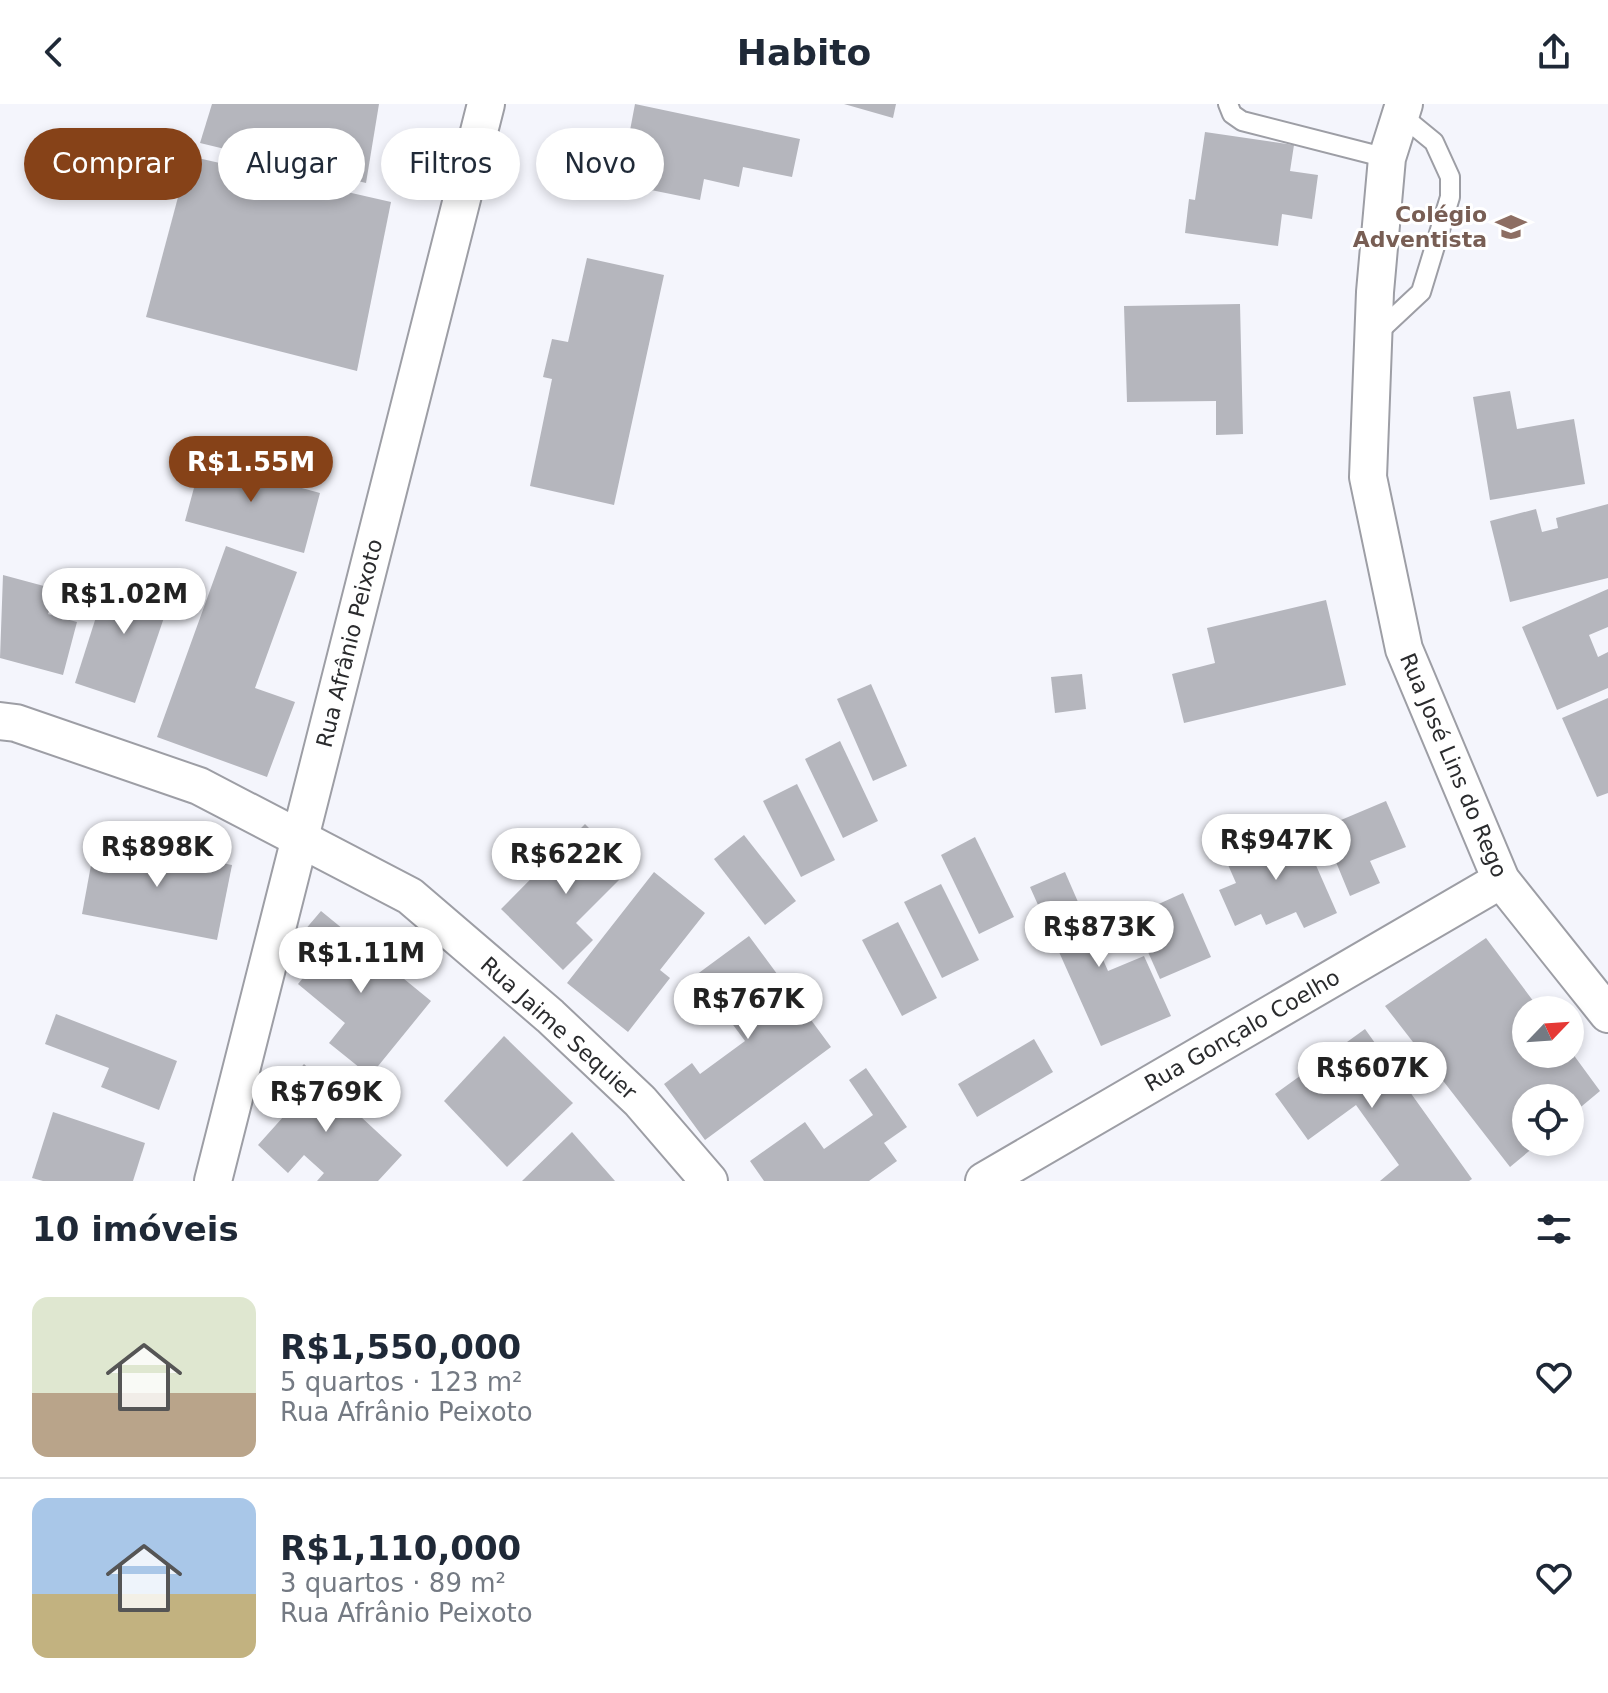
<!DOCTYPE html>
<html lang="pt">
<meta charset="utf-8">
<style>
body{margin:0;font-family:"DejaVu Sans",sans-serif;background:#f2f2f3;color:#1f2937;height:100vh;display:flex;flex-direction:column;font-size:30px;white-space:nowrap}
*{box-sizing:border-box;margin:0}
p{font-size:26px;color:#747a83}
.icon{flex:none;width:44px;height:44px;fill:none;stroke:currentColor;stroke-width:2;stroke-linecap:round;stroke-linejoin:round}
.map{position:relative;height:1077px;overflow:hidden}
.panel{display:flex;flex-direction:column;background:#fff;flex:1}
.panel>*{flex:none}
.top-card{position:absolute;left:24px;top:24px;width:800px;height:72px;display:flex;gap:16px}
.needle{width:52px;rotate:65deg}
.tools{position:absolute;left:1512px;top:892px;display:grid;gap:16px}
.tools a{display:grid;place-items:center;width:72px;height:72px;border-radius:50%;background:#fff;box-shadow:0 4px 12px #0003;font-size:40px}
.price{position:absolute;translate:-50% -68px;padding:0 18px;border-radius:28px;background:#fff;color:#222;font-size:26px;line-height:52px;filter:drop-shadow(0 2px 4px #0008)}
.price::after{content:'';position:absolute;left:50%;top:48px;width:24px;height:18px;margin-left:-12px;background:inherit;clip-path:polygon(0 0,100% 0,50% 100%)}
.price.current{background:#864218;color:#fff}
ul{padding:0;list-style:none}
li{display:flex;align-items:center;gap:24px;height:200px;padding:0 32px}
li+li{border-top:2px solid #e0e1e3}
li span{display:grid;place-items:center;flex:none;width:224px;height:160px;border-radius:16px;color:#555}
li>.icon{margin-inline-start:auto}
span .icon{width:96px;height:96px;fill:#fffc;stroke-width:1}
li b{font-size:34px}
h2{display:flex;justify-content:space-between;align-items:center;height:96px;padding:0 32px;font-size:34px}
.pill{padding:0 28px;border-radius:36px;background:#fff;box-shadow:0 4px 12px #0003;font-size:28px;line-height:72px}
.pill.current{background:#864218;color:#fff}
header{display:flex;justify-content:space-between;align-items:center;height:104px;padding:0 32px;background:#fff;font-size:36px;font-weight:600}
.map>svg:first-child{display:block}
</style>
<header><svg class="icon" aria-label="back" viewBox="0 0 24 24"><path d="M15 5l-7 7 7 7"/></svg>Habito<svg class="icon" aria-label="share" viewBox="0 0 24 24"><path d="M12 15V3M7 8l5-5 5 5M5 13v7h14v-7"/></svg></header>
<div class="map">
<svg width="1608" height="1077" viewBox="0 0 1608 1077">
<rect width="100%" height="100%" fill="#f4f5fc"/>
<g fill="#b5b6bd">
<path d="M212,0H379L366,79L200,39Z"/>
<path d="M635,0L800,35L792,73L743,63L739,83L704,75L700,96L602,76L611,34L628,37Z"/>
<path d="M844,0H896L893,14Z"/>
<path d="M1205,28L1294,41L1290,67L1318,71L1312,115L1282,110L1278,142L1185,129L1189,95L1195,96Z"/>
<path d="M189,52L391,98L357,267L146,213Z"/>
<path d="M587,154L664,171L614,401L530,382L552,275L543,273L552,235L568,238Z"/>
<path d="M1240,200L1243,330L1216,331V297L1127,298L1124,202Z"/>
<path d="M1510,287L1517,325L1574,315L1585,380L1490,396L1473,293Z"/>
<path d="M204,347L260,363L258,372L320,389L304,449L185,417Z"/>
<path d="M1608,400V474L1510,498L1490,417L1536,405L1542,428L1558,424L1556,414Z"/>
<path d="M226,442L297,468L255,584L295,598L267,673L157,633Z"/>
<path d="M111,466L173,487L135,599L75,579Z"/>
<path d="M3,471L55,485L48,510L77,518L63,571L0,554Z"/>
<path d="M1608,485V523L1589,531L1598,553L1608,548V584L1557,606L1522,523Z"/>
<path d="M1326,496L1346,581L1184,619L1172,570L1215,559L1207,524Z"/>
<path d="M1082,570L1086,605L1055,609L1051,573Z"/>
<path d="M871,580L907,662L873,677L837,595Z"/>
<path d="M1608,594V689L1597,693L1562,614Z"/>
<path d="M840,637L878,717L843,734L805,655Z"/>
<path d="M797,680L835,756L801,773L763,697Z"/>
<path d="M1386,697L1406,743L1370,757L1380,779L1350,792L1322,724Z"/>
<path d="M585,720L630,765L576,819L593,836L563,866L501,805Z"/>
<path d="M1300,725L1337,809L1304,824L1296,808L1266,821L1261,810L1235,822L1219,786L1236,779L1222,747L1254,732L1259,744Z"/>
<path d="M744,731L796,797L765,821L714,755Z"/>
<path d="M975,733L1014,813L979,830L941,751Z"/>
<path d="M96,734L232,761L217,836L82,810Z"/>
<path d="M654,768L705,809L660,866L670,874L628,928L567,879Z"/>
<path d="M1065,768L1108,867L1144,852L1171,912L1101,942L1030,783Z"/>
<path d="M941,780L979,856L942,874L904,798Z"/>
<path d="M1183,789L1211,853L1160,875L1132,812Z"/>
<path d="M321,807L431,897L370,972L329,939L345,919L298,880L326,846L304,827Z"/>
<path d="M898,818L937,894L902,912L862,836Z"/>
<path d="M749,832L831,943L705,1036L664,980L692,959L700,970L745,937L696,871Z"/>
<path d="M1486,834L1540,906H1526V950H1570V946L1600,987L1570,1012V994H1526V1038H1540L1510,1063L1385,902Z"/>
<path d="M56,910L177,957L159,1006L101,983L109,964L45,940Z"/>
<path d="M1365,925L1472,1075L1469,1077H1380L1399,1061L1356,1001L1308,1036L1275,990Z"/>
<path d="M504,932L573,999L507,1063L444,997Z"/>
<path d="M1034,935L1053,968L977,1013L958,980Z"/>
<path d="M304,960L402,1051L378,1077H317L324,1069L304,1051L288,1069L258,1041L284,1012L269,999Z"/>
<path d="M866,964L907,1023L884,1039L897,1057L869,1077H764L750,1057L805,1018L824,1045L873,1011L849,976Z"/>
<path d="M53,1008L145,1039L133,1077H43L32,1074Z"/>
<path d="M572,1028L615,1077H522Z"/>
</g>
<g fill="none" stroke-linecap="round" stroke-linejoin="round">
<g stroke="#9d9ea5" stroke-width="22">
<g id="service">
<path d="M1228,0L1232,10L1242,17L1387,54"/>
<path d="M1375,231L1421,188L1450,93V73L1434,38L1401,11"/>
</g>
</g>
<g stroke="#9d9ea5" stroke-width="40">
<g id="minor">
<path d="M1404,0L1387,54L1375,188L1368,373L1404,545L1501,776L1608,910"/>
<path d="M0,617L16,619L199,682L410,792L550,912L640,997L709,1077"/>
<path d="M213,1077L486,0"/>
<path d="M984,1077L1501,776"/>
</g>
</g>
<use href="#service" stroke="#fff" stroke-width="18"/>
<use href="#minor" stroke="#fff" stroke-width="36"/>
</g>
<defs>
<g id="school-bare" transform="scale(2.4)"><path d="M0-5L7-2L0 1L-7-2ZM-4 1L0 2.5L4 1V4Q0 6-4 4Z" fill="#8d6e63" stroke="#fff" stroke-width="2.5" paint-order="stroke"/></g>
</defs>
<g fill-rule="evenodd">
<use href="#school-bare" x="1511" y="123"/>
</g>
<g text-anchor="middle" stroke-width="6" stroke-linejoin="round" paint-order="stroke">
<g font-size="22" font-weight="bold" fill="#785e54" stroke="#fff" text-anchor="end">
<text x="1487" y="118">Colégio<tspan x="1487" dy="25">Adventista</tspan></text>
</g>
<g font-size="22" fill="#2a2b2d" stroke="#fff">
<text transform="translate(349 539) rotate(-76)" y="8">Rua Afrânio Peixoto</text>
<text transform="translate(1454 661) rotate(67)" y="8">Rua José Lins do Rego</text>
<text transform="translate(559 924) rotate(42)" y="8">Rua Jaime Sequier</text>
<text transform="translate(1242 926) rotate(-30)" y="8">Rua Gonçalo Coelho</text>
</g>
</g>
</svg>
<div class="tools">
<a><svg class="needle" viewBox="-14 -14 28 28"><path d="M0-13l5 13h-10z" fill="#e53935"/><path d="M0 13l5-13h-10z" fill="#747a83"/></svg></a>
<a><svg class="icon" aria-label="locate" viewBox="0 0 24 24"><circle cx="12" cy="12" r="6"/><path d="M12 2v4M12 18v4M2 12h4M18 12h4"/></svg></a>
</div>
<b class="price current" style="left:251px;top:400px">R$1.55M</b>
<b class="price" style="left:124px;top:532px">R$1.02M</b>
<b class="price" style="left:1276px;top:778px">R$947K</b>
<b class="price" style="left:157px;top:785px">R$898K</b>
<b class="price" style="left:566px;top:792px">R$622K</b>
<b class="price" style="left:1099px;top:865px">R$873K</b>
<b class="price" style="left:361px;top:891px">R$1.11M</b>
<b class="price" style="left:748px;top:937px">R$767K</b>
<b class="price" style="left:1372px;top:1006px">R$607K</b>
<b class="price" style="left:326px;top:1030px">R$769K</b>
<div class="top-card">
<a class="pill current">Comprar</a>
<a class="pill">Alugar</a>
<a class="pill">Filtros</a>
<a class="pill">Novo</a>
</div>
</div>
<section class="panel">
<h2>10 imóveis<svg class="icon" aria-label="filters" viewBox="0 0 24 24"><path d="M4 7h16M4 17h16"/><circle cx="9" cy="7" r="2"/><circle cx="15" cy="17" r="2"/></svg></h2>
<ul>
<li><span style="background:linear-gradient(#dfe7d0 60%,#b9a48a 0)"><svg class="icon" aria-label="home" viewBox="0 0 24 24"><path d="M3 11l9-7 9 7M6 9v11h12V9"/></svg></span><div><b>R$1,550,000</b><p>5 quartos · 123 m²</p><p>Rua Afrânio Peixoto</p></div><svg class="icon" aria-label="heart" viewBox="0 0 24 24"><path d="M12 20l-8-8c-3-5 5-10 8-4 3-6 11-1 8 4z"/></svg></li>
<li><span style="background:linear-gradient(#a9c7e8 60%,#c2b280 0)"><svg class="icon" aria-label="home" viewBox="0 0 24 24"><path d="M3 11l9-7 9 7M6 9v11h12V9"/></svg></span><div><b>R$1,110,000</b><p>3 quartos · 89 m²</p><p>Rua Afrânio Peixoto</p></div><svg class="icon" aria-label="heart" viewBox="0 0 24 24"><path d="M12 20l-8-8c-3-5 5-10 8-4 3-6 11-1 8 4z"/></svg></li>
</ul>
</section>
